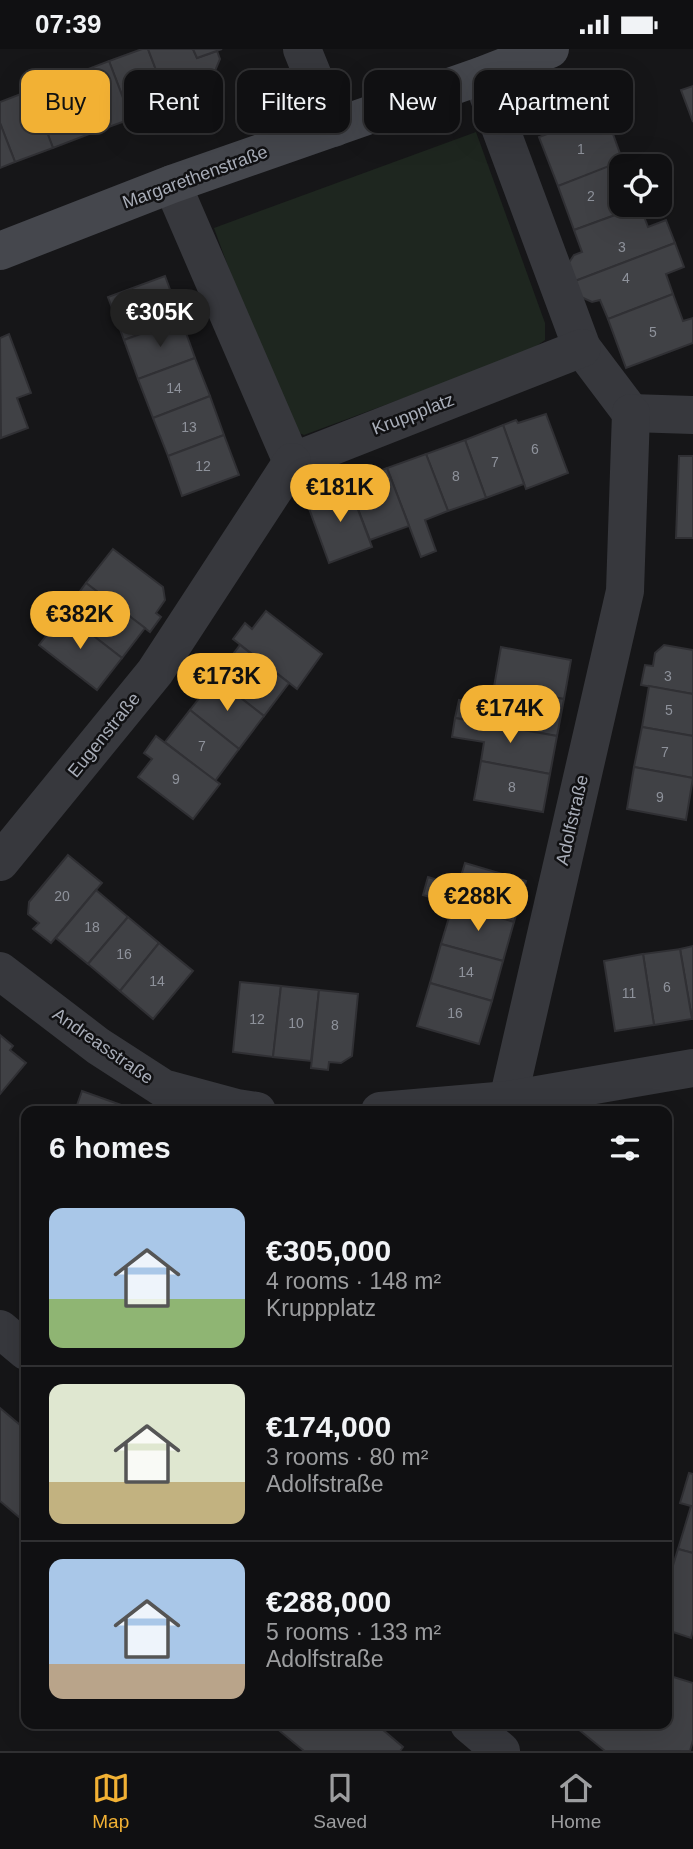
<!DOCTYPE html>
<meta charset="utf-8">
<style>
body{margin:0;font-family:Helvetica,sans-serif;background:#1e1e20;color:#f1f3f6;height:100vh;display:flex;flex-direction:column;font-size:26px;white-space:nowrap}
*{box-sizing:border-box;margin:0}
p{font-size:23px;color:#9c9d9f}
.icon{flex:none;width:38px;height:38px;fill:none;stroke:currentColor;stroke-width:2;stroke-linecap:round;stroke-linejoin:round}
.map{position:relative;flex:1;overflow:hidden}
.details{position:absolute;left:21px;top:1057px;width:651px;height:623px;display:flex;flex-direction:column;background:#101012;border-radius:14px;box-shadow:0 7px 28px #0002,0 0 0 2px #303032}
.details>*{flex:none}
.hud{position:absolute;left:21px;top:21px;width:651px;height:63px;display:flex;gap:14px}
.tools{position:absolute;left:609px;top:105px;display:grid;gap:14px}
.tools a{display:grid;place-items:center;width:63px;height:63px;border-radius:14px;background:#101012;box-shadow:0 7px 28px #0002,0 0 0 2px #303032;font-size:35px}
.price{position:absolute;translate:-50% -60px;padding:0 16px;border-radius:24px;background:#f2b134;color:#111;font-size:23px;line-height:46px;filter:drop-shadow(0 2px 4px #0008)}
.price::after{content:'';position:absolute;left:50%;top:42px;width:21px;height:16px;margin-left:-10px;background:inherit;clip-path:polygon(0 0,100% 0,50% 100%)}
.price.active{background:#222;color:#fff}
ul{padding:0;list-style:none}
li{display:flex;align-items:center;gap:21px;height:175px;padding:0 28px}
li+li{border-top:2px solid #303032}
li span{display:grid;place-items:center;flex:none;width:196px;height:140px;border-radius:14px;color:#555}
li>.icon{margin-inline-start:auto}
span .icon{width:84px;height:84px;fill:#fffc;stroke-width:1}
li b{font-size:30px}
h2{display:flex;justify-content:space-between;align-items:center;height:84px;padding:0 28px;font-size:30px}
.chip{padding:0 24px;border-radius:14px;background:#101012;box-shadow:0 7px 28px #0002,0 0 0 2px #303032;font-size:24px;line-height:63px}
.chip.active{background:#f2b134;color:#111}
.status{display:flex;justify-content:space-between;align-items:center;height:49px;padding:0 35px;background:#101012;direction:ltr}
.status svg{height:19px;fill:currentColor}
.dock{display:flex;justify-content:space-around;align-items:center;height:98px;border-top:2px solid #303032;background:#101012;font-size:19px;color:#9c9d9f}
.dock a{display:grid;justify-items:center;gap:4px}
.dock .active{color:#f2b134}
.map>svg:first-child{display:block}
</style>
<div class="status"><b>07:39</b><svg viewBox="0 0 49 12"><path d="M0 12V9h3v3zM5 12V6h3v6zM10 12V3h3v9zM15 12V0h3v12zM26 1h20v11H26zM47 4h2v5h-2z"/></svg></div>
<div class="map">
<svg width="693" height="1702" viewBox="0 0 693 1702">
<rect width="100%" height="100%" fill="#161618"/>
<path fill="#1e261f" d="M476,83L545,274V291L528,303L304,386L287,379L214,179Z"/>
<g fill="#404145" stroke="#303034" stroke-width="2">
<path d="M142,0H148L169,55L131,70L109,12Z"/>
<path d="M148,0H193L197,9L217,2L220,10L215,22L206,26L211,40L191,47V52L177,57L174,53L169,55Z"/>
<path d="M193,0H222L197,9Z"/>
<path d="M109,12L131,70L92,84L70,27Z"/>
<path d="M70,27L92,84L53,99L31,41Z"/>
<path d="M693,37V73L681,41Z"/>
<path d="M31,41L53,99L15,113L0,74V53Z"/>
<path d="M617,59L625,81L613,85L623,113L558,137L539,88Z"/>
<path d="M0,74L15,113L0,119Z"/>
<path d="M642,104L647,117H621V156L640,157L574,181L558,137Z"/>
<path d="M640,157L648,178L666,171L675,194L575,232L568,215L574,206L582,203L574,181Z"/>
<path d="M675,194L684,218L666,225L673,245L608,270L600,251L592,253L581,248L575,232Z"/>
<path d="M165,227L181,270L124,291L108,248Z"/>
<path d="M673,245L683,272L693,269V294L626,319L608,270Z"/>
<path d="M181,270L195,309L138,330L124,291Z"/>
<path d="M9,285L31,344L17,349L28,379L1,389L0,289Z"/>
<path d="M195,309L210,347L153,369L138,330Z"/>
<path d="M210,347L224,386L168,407L153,369Z"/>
<path d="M546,365L568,424L526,440L503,376L516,371L518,374Z"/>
<path d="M503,376L524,435L486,449L465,391Z"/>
<path d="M224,386L239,426L182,447L168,407Z"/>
<path d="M465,391L486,449L448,462L426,405Z"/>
<path d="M426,405L448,462L425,471L436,502L421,508L387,419Z"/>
<path d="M679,407H693V489H676Z"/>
<path d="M387,419L409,477L370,491L348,434Z"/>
<path d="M348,434L372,498L329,514L307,454L336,444L334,439Z"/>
<path d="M113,500L163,538L165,551L156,564L161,568L150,583L86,534Z"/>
<path d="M86,534L145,579L122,609L64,564Z"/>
<path d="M266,562L322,605L297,640L233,590L245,574L252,580Z"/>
<path d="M64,564L122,609L97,641L39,596Z"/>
<path d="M240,596L289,634L264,667L215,629Z"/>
<path d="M664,596L693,601V645L641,636L645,616L653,617L655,604Z"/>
<path d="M501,598L571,611L564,650L494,638Z"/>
<path d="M215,629L264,667L239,700L190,661Z"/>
<path d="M649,637L693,645V687L642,678Z"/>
<path d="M494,638L564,650L557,687L455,669L459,651L490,658Z"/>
<path d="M190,661L239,700L215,732L165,693Z"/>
<path d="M455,669L557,687L550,725L481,712L484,693L452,688Z"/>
<path d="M642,678L693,687V729L634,718Z"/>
<path d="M156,687L220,735L193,770L138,728L152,710L144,704Z"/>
<path d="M481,712L550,725L543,763L474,751Z"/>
<path d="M634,718L693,729L686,771L627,760Z"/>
<path d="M68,806L102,834L51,894L33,880L39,874L28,865L29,853Z"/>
<path d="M465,814L526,832L514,873L423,846L428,828L458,837Z"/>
<path d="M96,841L128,868L88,915L56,889Z"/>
<path d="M453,855L514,873L503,912L441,895Z"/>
<path d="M128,868L159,894L120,942L88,915Z"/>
<path d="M159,894L193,922L153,970L120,942Z"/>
<path d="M441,895L503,912L492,952L430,934Z"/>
<path d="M693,897V970H692L680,900Z"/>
<path d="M680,900L692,970L654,976L643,905Z"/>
<path d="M643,905L654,976L615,982L604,912Z"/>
<path d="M240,933L281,937L273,1008L233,1003Z"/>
<path d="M430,934L492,952L479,995L417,977Z"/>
<path d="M281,937L319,941L311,1012L273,1008Z"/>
<path d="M319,941L358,945L352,1007L341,1014L329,1013L328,1021L311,1019Z"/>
<path d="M0,986L13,997L10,1001L26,1014L0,1045Z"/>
<path d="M82,1042L138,1062H75Z"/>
<path d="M0,1359L26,1381V1474L0,1452Z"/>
<path d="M689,1424L693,1425V1504L678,1500L691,1457L680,1454Z"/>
<path d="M678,1500L693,1504V1581L691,1589L667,1581V1536Z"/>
<path d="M667,1626L693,1634V1691L690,1702H605L572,1675H667Z"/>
<path d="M278,1675H376L403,1698L400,1702H304L275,1678Z"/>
</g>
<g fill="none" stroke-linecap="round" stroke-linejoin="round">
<g stroke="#37383d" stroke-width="38">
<path d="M302,0L334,79"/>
<path d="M481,27L582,299L631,364"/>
<path d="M172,135L292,413L582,299"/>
<path d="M631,364L693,366"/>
<path d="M0,813L155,623L292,413"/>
<path d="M0,922L98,997L163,1039L237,1059L257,1062"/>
<path d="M508,1051L625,542L631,364"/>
<path d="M380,1062L508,1051L693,1019"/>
<path d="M0,1280L26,1302"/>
<path d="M469,1675L501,1702"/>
</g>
<path stroke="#45474d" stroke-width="38" d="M0,202L172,135L481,27L550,0"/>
</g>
<g text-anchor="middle" stroke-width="5" stroke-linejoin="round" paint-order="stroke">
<g font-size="14" fill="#8e929b">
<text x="581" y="105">1</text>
<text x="591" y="152">2</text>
<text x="622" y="203">3</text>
<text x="626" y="234">4</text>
<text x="653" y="288">5</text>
<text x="174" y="344">14</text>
<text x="189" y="383">13</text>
<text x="535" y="405">6</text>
<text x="495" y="418">7</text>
<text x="203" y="422">12</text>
<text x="456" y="432">8</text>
<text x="668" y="632">3</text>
<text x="669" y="666">5</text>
<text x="202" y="702">7</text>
<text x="665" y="708">7</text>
<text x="176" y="735">9</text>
<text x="512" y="743">8</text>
<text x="660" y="753">9</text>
<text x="62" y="852">20</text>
<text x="92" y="883">18</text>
<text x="124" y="910">16</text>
<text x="466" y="928">14</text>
<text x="157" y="937">14</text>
<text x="667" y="943">6</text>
<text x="629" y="949">11</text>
<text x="455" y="969">16</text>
<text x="257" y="975">12</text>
<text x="296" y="979">10</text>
<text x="335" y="981">8</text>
</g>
<g font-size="18" fill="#a8adb8" stroke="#111113">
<text transform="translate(195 128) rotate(-20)" y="6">Margarethenstraße</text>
<text transform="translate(413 365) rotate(-21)" y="6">Kruppplatz</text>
<text transform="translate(104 686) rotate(-51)" y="6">Eugenstraße</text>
<text transform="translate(572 771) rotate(-77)" y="6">Adolfstraße</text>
<text transform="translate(103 997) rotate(35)" y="6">Andreasstraße</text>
</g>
</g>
</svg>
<div class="tools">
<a><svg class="icon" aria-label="locate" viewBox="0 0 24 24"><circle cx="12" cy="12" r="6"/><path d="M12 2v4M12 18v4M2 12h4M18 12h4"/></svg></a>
</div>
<b class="price active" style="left:160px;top:300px">€305K</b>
<b class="price" style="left:340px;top:475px">€181K</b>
<b class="price" style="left:80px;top:602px">€382K</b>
<b class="price" style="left:227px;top:664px">€173K</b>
<b class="price" style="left:510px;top:696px">€174K</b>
<b class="price" style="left:478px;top:884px">€288K</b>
<div class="hud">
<a class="chip active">Buy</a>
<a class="chip">Rent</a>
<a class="chip">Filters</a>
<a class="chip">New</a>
<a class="chip">Apartment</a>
</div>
<section class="details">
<h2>6 homes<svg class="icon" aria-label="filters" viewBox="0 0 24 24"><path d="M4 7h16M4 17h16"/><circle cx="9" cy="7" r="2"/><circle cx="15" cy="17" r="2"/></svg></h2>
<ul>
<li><span style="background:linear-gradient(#a9c7e8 65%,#8fb573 0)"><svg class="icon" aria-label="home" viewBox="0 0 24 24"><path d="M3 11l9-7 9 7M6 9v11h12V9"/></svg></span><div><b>€305,000</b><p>4 rooms · 148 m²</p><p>Kruppplatz</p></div></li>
<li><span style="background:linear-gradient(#dfe7d0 70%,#c2b280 0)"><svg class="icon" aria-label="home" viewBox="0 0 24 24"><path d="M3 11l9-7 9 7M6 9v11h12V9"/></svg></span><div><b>€174,000</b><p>3 rooms · 80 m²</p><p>Adolfstraße</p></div></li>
<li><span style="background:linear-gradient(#a9c7e8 75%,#b9a48a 0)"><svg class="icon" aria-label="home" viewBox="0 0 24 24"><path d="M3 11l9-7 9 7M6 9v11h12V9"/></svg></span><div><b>€288,000</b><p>5 rooms · 133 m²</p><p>Adolfstraße</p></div></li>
</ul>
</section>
</div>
<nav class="dock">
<a class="active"><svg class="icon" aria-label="map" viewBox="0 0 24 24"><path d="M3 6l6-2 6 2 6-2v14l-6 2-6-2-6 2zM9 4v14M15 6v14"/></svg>Map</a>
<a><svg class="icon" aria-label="saved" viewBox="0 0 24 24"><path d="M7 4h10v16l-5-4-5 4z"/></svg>Saved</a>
<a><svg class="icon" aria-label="home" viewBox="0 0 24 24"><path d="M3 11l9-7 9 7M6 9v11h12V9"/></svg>Home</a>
</nav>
